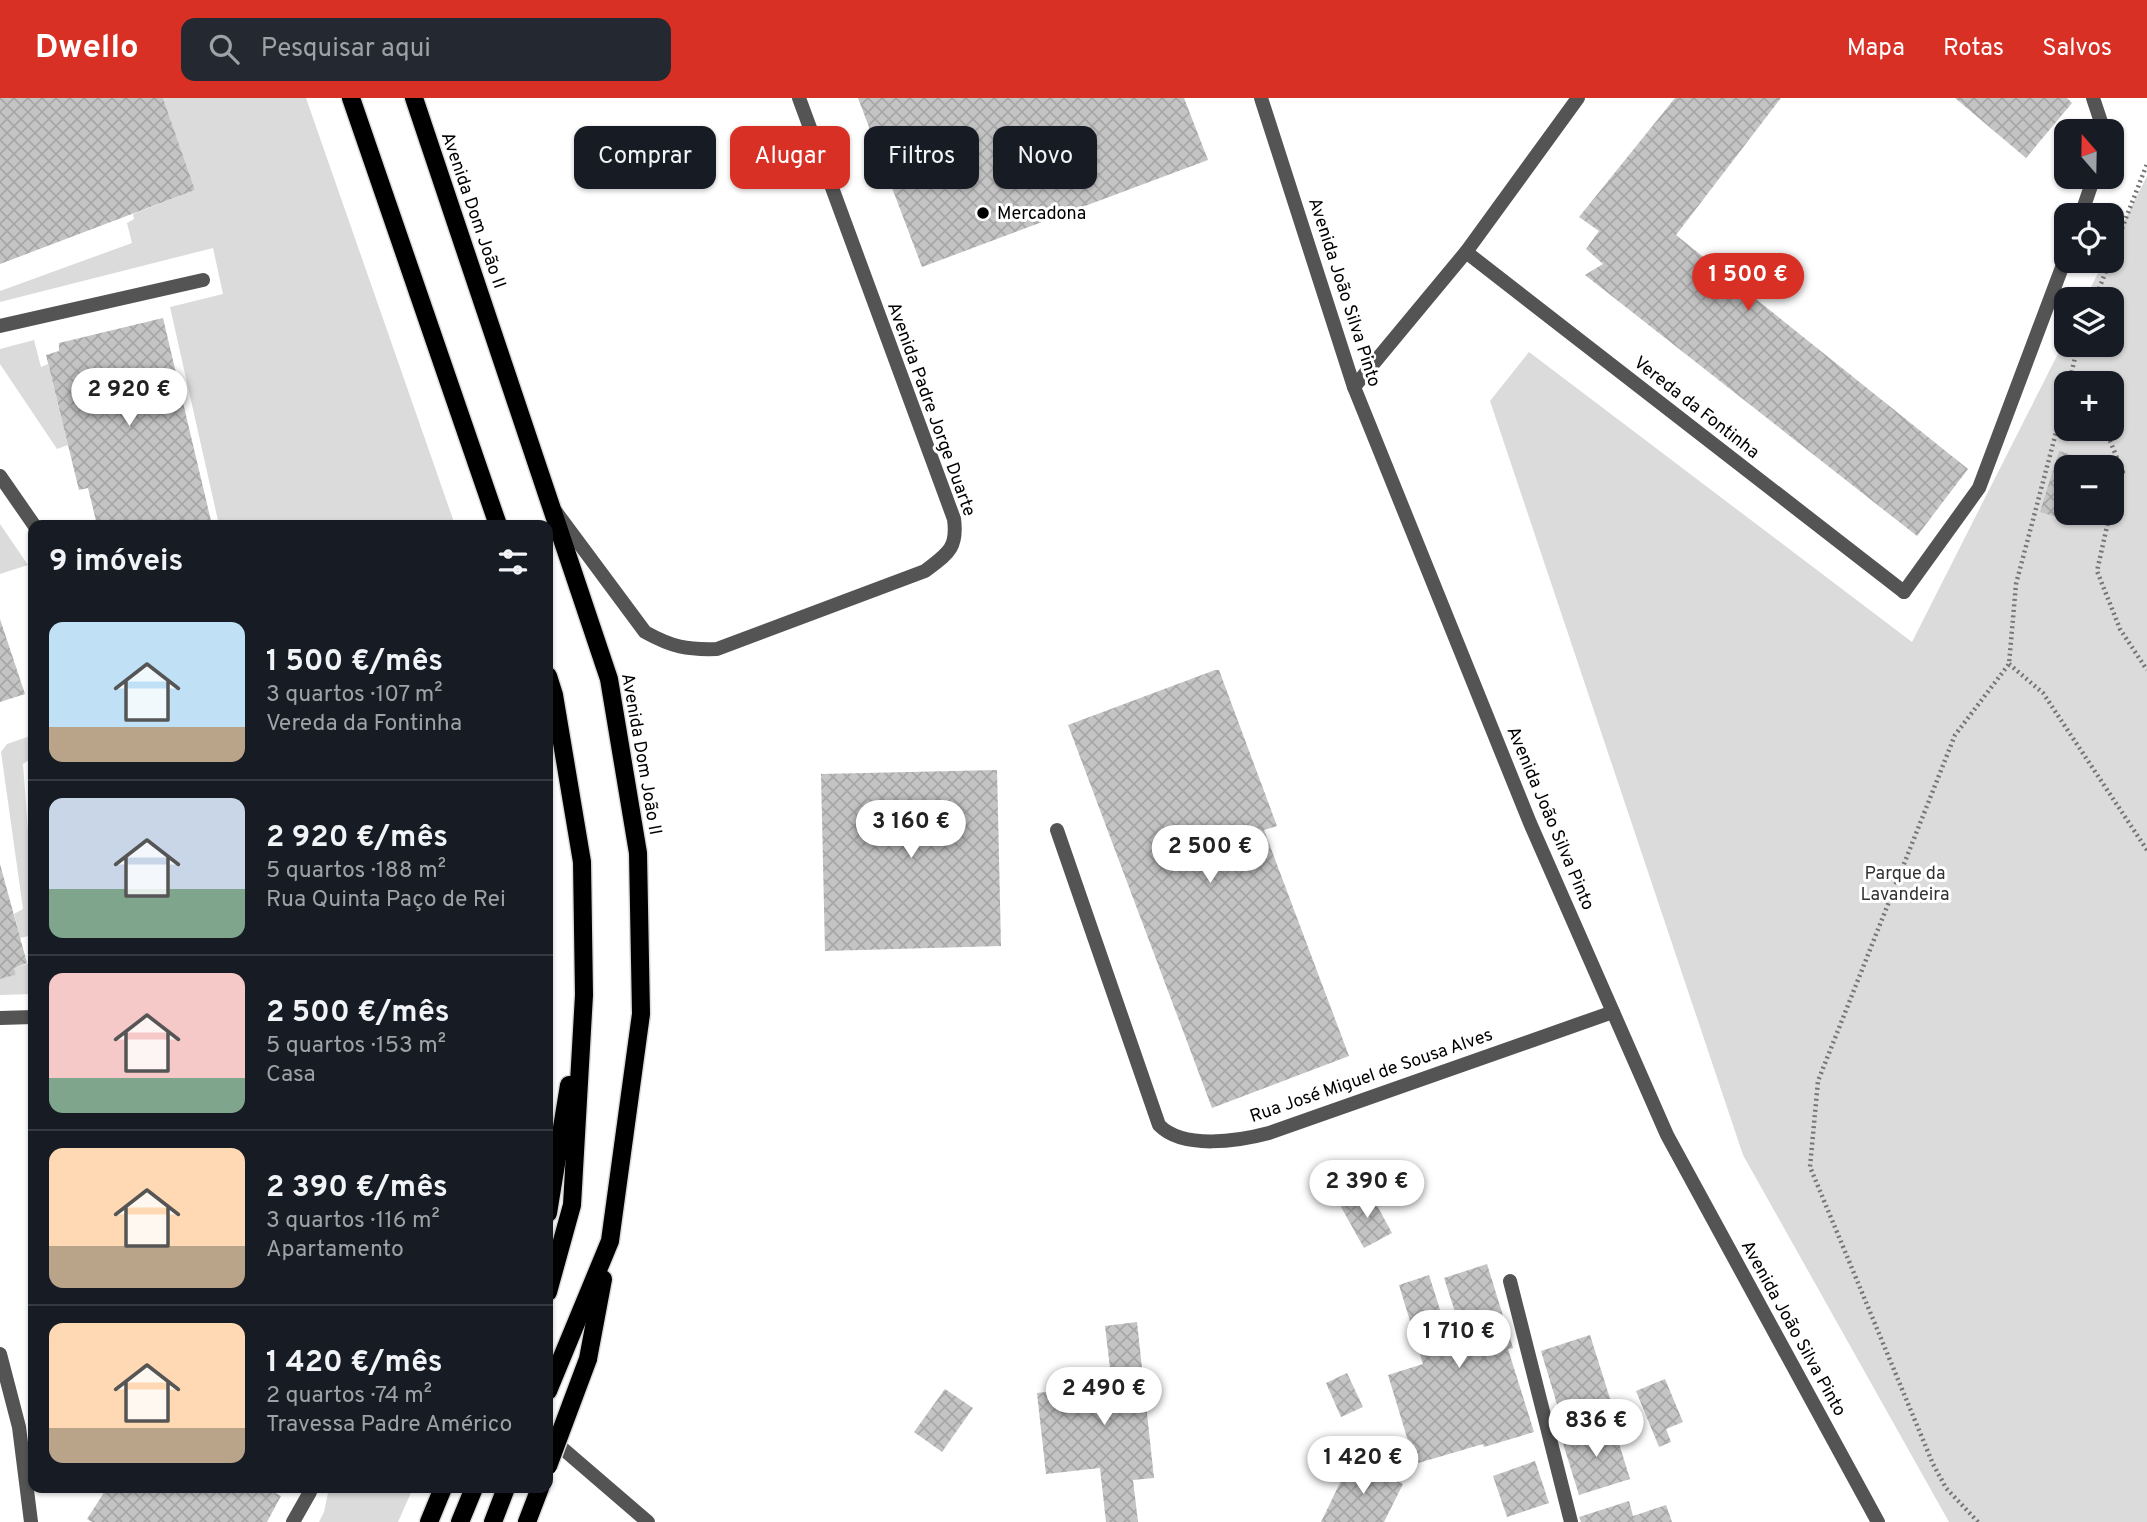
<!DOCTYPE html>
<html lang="pt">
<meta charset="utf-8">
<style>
body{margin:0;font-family:Overpass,sans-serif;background:#242831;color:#f1f3f6;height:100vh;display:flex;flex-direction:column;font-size:26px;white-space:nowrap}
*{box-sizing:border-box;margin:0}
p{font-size:23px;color:#9ea1a6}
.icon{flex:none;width:38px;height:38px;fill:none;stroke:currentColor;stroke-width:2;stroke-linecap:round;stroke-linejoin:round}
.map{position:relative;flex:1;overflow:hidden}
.sheet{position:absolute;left:28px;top:422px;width:525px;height:973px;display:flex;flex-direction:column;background:#171b24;border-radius:14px;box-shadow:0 2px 5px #0004}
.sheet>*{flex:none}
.guide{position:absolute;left:574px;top:28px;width:665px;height:63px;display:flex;gap:14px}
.needle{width:46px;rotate:340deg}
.tools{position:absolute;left:2054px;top:21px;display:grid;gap:14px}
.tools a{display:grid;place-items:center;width:70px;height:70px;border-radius:14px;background:#171b24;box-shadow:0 2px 5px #0004;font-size:35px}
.price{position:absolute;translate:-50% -60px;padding:0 16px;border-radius:24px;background:#fff;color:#222;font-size:23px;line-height:46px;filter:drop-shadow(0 2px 4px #0008)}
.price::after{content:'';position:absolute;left:50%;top:42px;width:21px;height:16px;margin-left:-10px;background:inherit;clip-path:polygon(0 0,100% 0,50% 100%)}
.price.on{background:#d93025;color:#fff}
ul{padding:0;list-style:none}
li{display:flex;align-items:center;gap:21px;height:175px;padding:0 21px}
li+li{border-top:2px solid #363941}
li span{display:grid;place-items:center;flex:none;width:196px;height:140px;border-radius:14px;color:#555}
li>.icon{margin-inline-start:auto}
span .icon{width:84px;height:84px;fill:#fffc;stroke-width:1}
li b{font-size:30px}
h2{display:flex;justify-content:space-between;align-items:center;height:84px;padding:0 21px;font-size:30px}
.pill{padding:0 24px;border-radius:14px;background:#171b24;box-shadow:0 2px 5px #0004;font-size:24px;line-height:63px}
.pill.on{background:#d93025;color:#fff}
header{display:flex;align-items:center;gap:42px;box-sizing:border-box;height:98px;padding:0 35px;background:#d93025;color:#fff}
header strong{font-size:33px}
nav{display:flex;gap:38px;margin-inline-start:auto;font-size:24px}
.search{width:490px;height:63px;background:#242831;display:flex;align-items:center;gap:18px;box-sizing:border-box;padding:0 24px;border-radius:14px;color:#9ea1a6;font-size:26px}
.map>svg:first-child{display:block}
</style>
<header>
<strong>Dwello</strong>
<div class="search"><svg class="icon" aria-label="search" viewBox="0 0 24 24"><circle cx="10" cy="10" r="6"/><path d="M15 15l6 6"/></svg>Pesquisar aqui</div>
<nav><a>Mapa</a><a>Rotas</a><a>Salvos</a></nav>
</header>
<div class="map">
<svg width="2147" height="1424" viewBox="0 0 2147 1424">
<defs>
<pattern id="building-cross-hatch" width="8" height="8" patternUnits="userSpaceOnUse" patternTransform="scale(1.75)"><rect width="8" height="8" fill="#c4c4c4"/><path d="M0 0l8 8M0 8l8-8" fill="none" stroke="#a7a7a7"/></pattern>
</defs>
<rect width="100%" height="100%" fill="#fff"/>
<g fill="#dbdbdb" fill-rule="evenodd">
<path d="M163,0H306L455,427H219L170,209L223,196L213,150L0,204V193L132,145L127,125L134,121L133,116L195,92Z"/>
<path d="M2147,78V1424H1949L1743,1057L1490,303L1529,254L1912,544L2067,238V247H2112V201H2085L2104,163H2112V147ZM2067,285H2112V331H2067ZM2067,369H2112V415H2067Z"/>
<path d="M34,242L41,269L48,266L68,347L57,351L0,266V251Z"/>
<path d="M0,426L28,467L0,476Z"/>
<path d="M33,637V659L23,666L33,800V837L20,840L14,816L23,811L1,654L7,646Z"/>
<path d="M33,864V896L0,897V881L16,877L14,870Z"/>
<path d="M329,1390H413L398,1424H319L324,1414Z"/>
</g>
<g fill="url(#building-cross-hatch)">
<path d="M0,0H163L195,92L0,166Z"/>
<path d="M858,0H1184L1208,62L922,169Z"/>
<path d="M1675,0H1781L1676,137L1968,371L1917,438L1585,177L1603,166L1586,151L1599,133L1579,119Z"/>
<path d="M1955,0H2067L2072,5L2026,60Z"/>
<path d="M163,220L212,427H97L88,390L79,392L46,257L59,253V245Z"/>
<path d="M2059,353L2096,365L2094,369H2067V415H2080L2077,425L2040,414Z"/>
<path d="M0,521L25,596L0,604Z"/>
<path d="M1215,572H1219L1277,728L1264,732L1349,958L1212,1010L1068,627Z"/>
<path d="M997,672L1001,848L825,853L821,676Z"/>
<path d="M0,766L27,865L14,870L16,877L0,881Z"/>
<path d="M1369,1093L1392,1135L1364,1150L1341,1109Z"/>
<path d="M1487,1166L1513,1250L1508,1251L1534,1334L1484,1349L1483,1346L1415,1366L1388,1277L1423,1266L1399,1187L1429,1177L1442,1218L1455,1214L1444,1180Z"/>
<path d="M1137,1224L1154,1380L1133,1382L1138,1424H1106L1100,1370L1046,1376L1037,1295L1112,1287L1105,1228Z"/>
<path d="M1590,1237L1613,1310L1563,1326L1541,1253Z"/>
<path d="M1347,1275L1363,1309L1341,1319L1326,1285Z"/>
<path d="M1665,1281L1683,1324L1666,1331L1671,1344L1659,1349L1636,1293Z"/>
<path d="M945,1291L973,1310L942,1354L914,1334Z"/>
<path d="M1613,1326L1630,1381L1579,1397L1562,1342Z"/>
<path d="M1352,1360L1403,1386L1384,1424H1321Z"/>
<path d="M1535,1363L1549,1405L1507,1419L1493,1378Z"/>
<path d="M107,1390H266L281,1398L267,1424H92L87,1421Z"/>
<path d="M1629,1403L1633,1418L1666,1407L1672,1424H1581L1579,1419Z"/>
</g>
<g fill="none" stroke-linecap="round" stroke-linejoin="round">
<g stroke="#dbdbdb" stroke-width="21">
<g id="primary">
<path d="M351,0L498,427"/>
<path d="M414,0L609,581L638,755L641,916L610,1143L548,1293"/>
<path d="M548,578L554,597L582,764L584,897L572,1107L548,1194"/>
<path d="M548,1115L569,987"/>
<path d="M588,1261L603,1181"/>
<path d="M429,1424L443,1390"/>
<path d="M460,1424L474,1390"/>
<path d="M493,1424L506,1390"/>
<path d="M527,1424L540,1390"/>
</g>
</g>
<g stroke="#767676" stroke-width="4.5" stroke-dasharray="2 3.5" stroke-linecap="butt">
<path d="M2112,156L2147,66"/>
<path d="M2095,201L2110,163"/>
<path d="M2069,285L2078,247"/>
<path d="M2098,331L2110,343L2123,374L2112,407"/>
<path d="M2110,415L2097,473L2120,531L2147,572"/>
<path d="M2009,566L2043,595L2147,752"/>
<path d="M1978,1424L1946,1390L1933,1366L1810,1069L1818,983L1955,637L2009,566L2016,486L2067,293"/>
</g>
<g stroke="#545454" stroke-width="14">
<path d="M2093,0L2104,33"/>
<path d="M2081,117L2094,79"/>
<path d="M0,228L203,182"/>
<path d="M1904,494L1979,390L2067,156"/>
</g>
<g stroke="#545454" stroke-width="14">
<path d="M1261,0L1354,289L1530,725L1667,1037L1878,1424"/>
<path d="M1466,154L1904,494"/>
<path d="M1354,289L1466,154L1578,0"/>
<path d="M0,378L34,427"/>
<path d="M556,414L645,534C672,549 687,552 717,551L925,473C947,456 958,451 954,421L799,0"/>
<path d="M1057,732L1159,1027C1183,1052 1239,1043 1269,1035L1613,914"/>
<path d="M0,920L33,919"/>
<path d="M1510,1183L1571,1424"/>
<path d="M0,1256L19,1329L31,1424"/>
<path d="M548,1338L648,1424"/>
<path d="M293,1424L310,1394V1390"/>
</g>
<use href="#primary" stroke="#000" stroke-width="18"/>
<g stroke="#dbdbdb" stroke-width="21" stroke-linecap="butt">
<path id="primary-bridge" d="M548,1368L588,1261"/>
</g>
<use href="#primary-bridge" stroke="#000" stroke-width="18"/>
</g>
<circle fill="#000" stroke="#fff" stroke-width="2.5" cx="983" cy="115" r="7"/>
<g text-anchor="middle" stroke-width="6" stroke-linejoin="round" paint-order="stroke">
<g font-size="18" fill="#000" stroke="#fff">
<text transform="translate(474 112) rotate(71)" y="6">Avenida Dom João II</text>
<text transform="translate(1345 194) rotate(72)" y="6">Avenida João Silva Pinto</text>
<text transform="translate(1697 309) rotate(38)" y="6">Vereda da Fontinha</text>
<text transform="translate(932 311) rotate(70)" y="6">Avenida Padre Jorge Duarte</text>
<text transform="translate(642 656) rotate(80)" y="6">Avenida Dom João II</text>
<text transform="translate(1551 720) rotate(67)" y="6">Avenida João Silva Pinto</text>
<text transform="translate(1371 977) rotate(-19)" y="6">Rua José Miguel de Sousa Alves</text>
<text transform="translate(1794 1230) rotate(61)" y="6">Avenida João Silva Pinto</text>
</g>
<g font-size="18" fill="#000" stroke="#fff" text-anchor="start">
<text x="997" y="121">Mercadona</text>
</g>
<g font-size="18" fill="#323232" stroke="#fff">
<text x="1905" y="781">Parque da<tspan x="1905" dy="21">Lavandeira</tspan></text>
</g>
</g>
</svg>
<div class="tools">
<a><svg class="needle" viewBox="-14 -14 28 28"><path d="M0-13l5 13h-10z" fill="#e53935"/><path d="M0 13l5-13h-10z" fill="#9ea1a6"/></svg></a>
<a><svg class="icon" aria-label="locate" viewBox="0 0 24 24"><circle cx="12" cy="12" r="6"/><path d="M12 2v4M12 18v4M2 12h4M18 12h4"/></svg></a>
<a><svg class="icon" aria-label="layers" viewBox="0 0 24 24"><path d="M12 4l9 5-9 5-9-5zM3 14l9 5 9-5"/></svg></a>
<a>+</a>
<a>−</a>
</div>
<b class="price on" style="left:1748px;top:215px">1 500 €</b>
<b class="price" style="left:129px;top:330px">2 920 €</b>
<b class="price" style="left:911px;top:762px">3 160 €</b>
<b class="price" style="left:1210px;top:787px">2 500 €</b>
<b class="price" style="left:1367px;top:1122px">2 390 €</b>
<b class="price" style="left:1459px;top:1272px">1 710 €</b>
<b class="price" style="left:1104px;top:1329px">2 490 €</b>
<b class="price" style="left:1596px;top:1361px">836 €</b>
<b class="price" style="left:1363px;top:1398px">1 420 €</b>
<div class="guide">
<a class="pill">Comprar</a>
<a class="pill on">Alugar</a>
<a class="pill">Filtros</a>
<a class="pill">Novo</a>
</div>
<section class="sheet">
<h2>9 imóveis<svg class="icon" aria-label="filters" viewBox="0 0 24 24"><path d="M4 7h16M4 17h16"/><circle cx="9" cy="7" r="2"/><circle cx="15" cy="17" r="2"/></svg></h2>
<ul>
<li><span style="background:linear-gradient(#bfe0f5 75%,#b9a48a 0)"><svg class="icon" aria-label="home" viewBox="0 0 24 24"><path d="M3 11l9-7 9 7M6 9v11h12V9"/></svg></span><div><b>1 500 €/mês</b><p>3 quartos · 107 m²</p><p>Vereda da Fontinha</p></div></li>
<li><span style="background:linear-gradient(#c9d6e8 65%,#7fa58c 0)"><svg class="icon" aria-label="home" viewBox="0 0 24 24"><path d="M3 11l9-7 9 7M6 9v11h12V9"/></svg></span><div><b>2 920 €/mês</b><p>5 quartos · 188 m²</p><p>Rua Quinta Paço de Rei</p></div></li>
<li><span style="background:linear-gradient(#f6c9c9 75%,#7fa58c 0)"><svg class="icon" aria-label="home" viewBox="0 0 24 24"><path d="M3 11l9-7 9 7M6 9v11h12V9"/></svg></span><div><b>2 500 €/mês</b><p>5 quartos · 153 m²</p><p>Casa</p></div></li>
<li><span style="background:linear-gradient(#ffd9b3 70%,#b9a48a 0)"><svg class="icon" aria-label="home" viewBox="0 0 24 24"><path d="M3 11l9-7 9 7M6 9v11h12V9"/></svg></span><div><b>2 390 €/mês</b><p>3 quartos · 116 m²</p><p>Apartamento</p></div></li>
<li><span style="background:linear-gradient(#ffd9b3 75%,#b9a48a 0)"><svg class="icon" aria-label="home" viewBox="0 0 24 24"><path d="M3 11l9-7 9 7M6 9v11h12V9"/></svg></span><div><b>1 420 €/mês</b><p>2 quartos · 74 m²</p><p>Travessa Padre Américo</p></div></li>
</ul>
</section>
</div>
